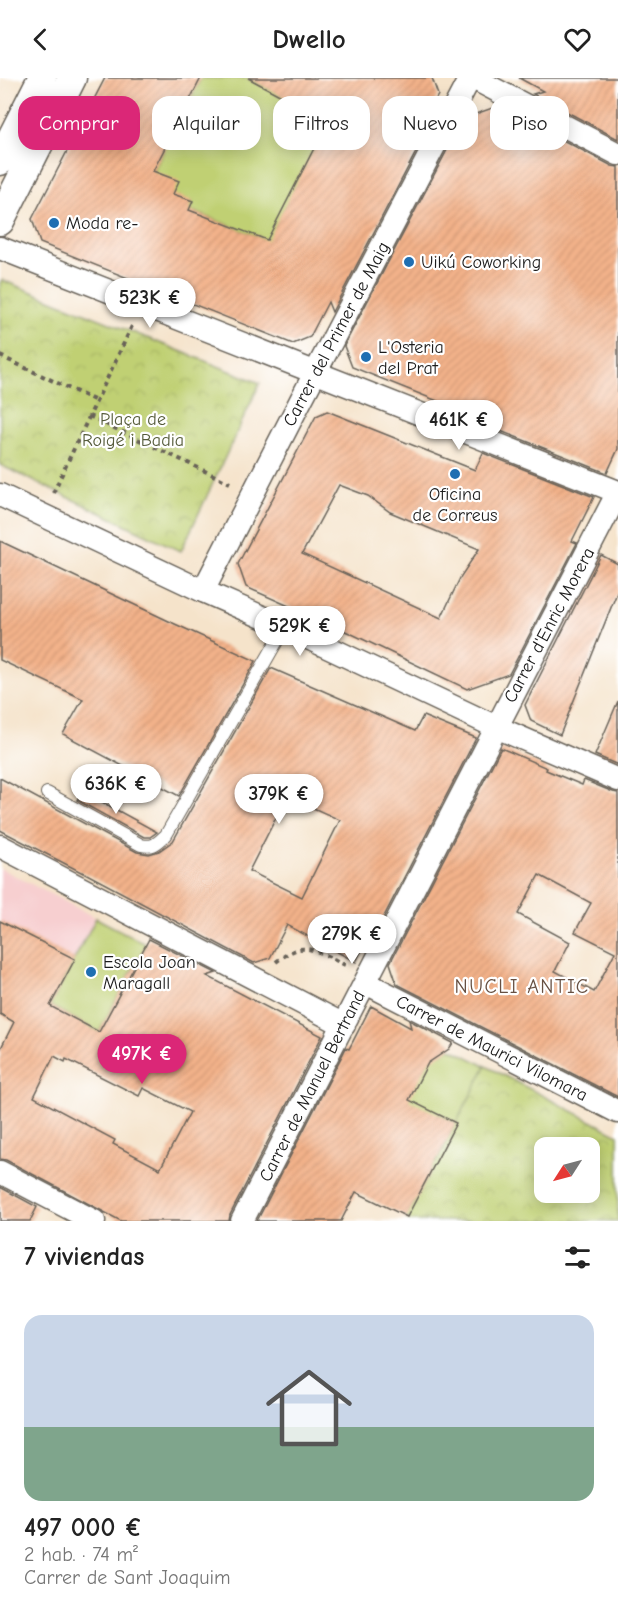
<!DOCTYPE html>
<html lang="es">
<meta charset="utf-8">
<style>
body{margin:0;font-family:"Comic Neue",sans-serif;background:#f2f2f2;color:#222;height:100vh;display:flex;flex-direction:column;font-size:22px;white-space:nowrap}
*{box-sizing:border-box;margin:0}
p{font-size:20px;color:#767676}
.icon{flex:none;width:33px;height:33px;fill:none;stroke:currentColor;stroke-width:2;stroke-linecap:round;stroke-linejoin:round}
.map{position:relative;height:1143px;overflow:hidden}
.side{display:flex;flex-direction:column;background:#fff;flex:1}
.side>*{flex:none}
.guide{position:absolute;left:18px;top:18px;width:582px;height:54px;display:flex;gap:12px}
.needle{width:39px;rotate:234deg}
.controls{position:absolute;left:534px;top:1059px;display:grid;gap:12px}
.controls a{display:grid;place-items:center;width:66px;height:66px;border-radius:12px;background:#fff;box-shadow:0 3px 15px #0003;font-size:30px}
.price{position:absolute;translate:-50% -51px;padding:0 14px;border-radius:21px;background:#fff;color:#222;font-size:20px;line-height:39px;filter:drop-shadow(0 2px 3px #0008)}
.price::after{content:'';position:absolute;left:50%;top:36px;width:18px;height:14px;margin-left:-9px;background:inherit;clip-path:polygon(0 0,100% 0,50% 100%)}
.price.on{background:#db2777;color:#fff}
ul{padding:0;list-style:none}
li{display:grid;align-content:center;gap:12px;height:318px;padding:0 24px}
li+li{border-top:2px solid #e0e0e0}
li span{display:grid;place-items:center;height:186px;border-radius:18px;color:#555}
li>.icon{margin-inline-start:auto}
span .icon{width:108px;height:108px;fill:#fffc;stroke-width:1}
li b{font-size:26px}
h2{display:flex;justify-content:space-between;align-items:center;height:72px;padding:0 24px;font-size:26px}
.tag{padding:0 21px;border-radius:18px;background:#fff;box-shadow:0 3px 15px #0003;font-size:21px;line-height:54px}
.tag.on{background:#db2777;color:#fff}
header{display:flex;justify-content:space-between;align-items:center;height:78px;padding:0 24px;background:#fff;font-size:27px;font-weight:700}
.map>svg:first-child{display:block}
</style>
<header><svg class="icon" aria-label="back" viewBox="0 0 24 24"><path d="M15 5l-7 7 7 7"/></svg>Dwello<svg class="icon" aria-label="heart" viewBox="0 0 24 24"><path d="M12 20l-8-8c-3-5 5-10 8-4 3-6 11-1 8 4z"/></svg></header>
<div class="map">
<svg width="618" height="1143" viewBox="0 0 618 1143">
<defs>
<pattern id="park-crowns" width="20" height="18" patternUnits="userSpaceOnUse" patternTransform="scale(1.5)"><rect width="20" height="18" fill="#c0d073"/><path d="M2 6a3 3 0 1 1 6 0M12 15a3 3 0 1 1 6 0" fill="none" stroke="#a4b263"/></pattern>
<pattern id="building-hatch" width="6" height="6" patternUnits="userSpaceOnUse" patternTransform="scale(1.5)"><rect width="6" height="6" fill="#f3b28a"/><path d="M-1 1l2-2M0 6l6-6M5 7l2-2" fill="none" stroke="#d09876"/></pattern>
</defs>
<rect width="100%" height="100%" fill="#fff"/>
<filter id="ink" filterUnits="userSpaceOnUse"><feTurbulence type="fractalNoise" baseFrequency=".0167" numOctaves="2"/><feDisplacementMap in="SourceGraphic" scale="12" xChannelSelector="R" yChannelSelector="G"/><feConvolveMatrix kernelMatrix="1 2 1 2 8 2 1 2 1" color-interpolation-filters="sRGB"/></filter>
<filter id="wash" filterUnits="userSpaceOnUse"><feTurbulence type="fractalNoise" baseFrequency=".008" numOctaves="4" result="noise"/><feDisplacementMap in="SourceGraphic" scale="24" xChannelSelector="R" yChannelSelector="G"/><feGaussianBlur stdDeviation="1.35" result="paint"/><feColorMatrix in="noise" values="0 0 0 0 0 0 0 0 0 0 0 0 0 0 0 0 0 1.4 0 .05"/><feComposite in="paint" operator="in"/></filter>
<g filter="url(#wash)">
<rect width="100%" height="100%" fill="#f5e3ca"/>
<path fill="#f7cfd0" d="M0,790L187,887L127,1002L0,936Z"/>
<g fill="url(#park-crowns)" stroke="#6e7648" stroke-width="1.5" fill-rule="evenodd">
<path d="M2,202L260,305L181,473L0,387V205Z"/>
<path d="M486,988L618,1057V1143H411L406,1140ZM544,1070H590V1114H544Z"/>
</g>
<g fill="#c0d073" stroke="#6e7648" stroke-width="1.5">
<path d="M201,0H248L329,42L267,164L259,159L189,132L192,124L141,117Z"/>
<path d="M96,840L146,866L99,954L50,928Z"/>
<path d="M450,970L486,988L456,1045L438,1036L428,1055L446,1065L436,1084L384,985L434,973L441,976Z"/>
</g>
<g id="blocks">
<g fill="url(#building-hatch)" fill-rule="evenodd">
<path d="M105,0H201L153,93L179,103L173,116L193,123L189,132L267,162L328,43L248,0H432L438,17L416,57L427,53L332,234L328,224L310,259L293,266L40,165L32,141Z"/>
<path d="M519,0H618V61L533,16L543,13Z"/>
<path d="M498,28L612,88L618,89V371L607,395L493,350L495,346L352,289L344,268L464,40Z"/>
<path d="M327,333L475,392L483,375L594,419L572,463L577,465L509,596L467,611L354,557L246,509L238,486L316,338ZM339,407L368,418L390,434L479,471L461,498L441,540L302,476Z"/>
<path d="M0,463L175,546L256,583L179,718L63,656L83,621L0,582Z"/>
<path d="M601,477L618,486V512L560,657L531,643L525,627Z"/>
<path d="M271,590L415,653L423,638L476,660L379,848L377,842L356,884L287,847L270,880L254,885L83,794V795L0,752V700L137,774L149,776L159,773L173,763ZM287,718L340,742L302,819L249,793Z"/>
<path d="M618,623V687L595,677Z"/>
<path d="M501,670L547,690L546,692L582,707L584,702L613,714L618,715V1019L397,906L390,885ZM539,797L591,825L575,854L615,874L594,914L555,893L570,864L518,836Z"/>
<path d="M82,713L157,754L150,759H144L77,722Z"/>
<path d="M0,843L75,881L50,928L99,954L149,861L216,895L207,898L322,958L230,1137L229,1143H121L6,1082L0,1081V972L14,944L0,936ZM54,978L65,984L66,981L139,1018L143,1010L190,1034L160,1091L113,1066L115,1062L34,1019Z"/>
<path d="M371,928L411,950L409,942L453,965L449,971L428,985L409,1022L456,1045L407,1139L356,1114L341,1143H257L346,970L349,971Z"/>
<path d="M0,1109L37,1129L30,1143H0Z"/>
</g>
</g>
</g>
<g filter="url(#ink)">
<use href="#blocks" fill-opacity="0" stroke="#686259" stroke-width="1.5"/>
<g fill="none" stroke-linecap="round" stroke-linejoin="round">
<g stroke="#686259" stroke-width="14">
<path id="service" d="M47,715L141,767C154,770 157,765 166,757L285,549"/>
</g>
<g stroke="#686259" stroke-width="25">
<g id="minor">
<path d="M473,0L618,76"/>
<path d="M0,170L618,414"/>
<path d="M0,417L203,513L285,549L496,649L618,702"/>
<path d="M203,513L302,320L470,0"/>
<path d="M0,768L344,947"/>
<path d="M366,905L618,1034"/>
<path d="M0,1094L94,1143"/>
<path d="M242,1143L618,414"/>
</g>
</g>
<g stroke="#686259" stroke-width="31">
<g id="tertiary">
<path d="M0,83L42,0"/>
<path d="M0,143L72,0"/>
</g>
</g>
<g stroke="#686259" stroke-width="4" stroke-dasharray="4.5 4.5" stroke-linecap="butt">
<path d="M0,278L96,323"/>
<path d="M89,338L230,405"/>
<path d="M53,415L132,248"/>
<path d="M276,884C281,880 287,876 293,873C309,865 331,880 345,887"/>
</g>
<use href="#service" stroke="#fff" stroke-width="12"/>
<use href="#minor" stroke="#fff" stroke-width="22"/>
<use href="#tertiary" stroke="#fff" stroke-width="28"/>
</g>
</g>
<g fill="#1f6fb2" stroke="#fff" stroke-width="2">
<circle cx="54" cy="145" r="6"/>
<circle cx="409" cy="184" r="6"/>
<circle cx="366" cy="279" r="6"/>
<circle cx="455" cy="396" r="6"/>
<circle cx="91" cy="894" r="6"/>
</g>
<g text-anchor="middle" stroke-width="4.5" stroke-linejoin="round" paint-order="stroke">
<g font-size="18" fill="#1c1c1c" stroke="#fff" text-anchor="start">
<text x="66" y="151">Moda re-</text>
<text x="421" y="190">Uikú Coworking</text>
<text x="378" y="275">L'Osteria<tspan x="378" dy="21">del Prat</tspan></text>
<text x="455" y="422" text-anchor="middle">Oficina<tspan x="455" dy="21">de Correus</tspan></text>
<text x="103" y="890">Escola Joan<tspan x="103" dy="21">Maragall</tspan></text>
</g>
<g font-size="18" fill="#1c1c1c" stroke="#fff">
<text transform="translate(336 256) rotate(-62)" y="6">Carrer del Primer de Maig</text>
<text transform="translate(549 547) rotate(-62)" y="6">Carrer d'Enric Morera</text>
<text transform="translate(492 970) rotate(27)" y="6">Carrer de Maurici Vilomara</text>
<text transform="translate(312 1008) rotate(-63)" y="6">Carrer de Manuel Bertrand</text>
</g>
<g font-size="18" fill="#555b3a" stroke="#fff">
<text x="133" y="347">Plaça de<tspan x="133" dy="21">Roigé i Badia</tspan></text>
</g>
<g font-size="20" letter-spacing="1.5" fill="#675042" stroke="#fff">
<text x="522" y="915">NUCLI ANTIC</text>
</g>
</g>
</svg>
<div class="controls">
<a><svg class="needle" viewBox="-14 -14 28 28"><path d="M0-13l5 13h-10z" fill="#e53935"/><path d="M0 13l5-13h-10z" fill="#767676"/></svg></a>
</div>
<b class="price" style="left:150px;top:251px">523K €</b>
<b class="price" style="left:459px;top:373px">461K €</b>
<b class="price" style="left:300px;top:579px">529K €</b>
<b class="price" style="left:116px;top:737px">636K €</b>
<b class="price" style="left:279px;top:747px">379K €</b>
<b class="price" style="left:352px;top:887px">279K €</b>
<b class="price on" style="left:142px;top:1007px">497K €</b>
<div class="guide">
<a class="tag on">Comprar</a>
<a class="tag">Alquilar</a>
<a class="tag">Filtros</a>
<a class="tag">Nuevo</a>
<a class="tag">Piso</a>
</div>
</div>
<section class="side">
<h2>7 viviendas<svg class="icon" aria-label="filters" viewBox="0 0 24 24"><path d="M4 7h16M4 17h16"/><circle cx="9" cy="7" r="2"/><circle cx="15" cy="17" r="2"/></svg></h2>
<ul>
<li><span style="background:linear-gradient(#c9d6e8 60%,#7fa58c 0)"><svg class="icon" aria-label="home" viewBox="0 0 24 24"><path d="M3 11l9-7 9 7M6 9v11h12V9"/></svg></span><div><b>497 000 €</b><p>2 hab. · 74 m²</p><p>Carrer de Sant Joaquim</p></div></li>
</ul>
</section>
